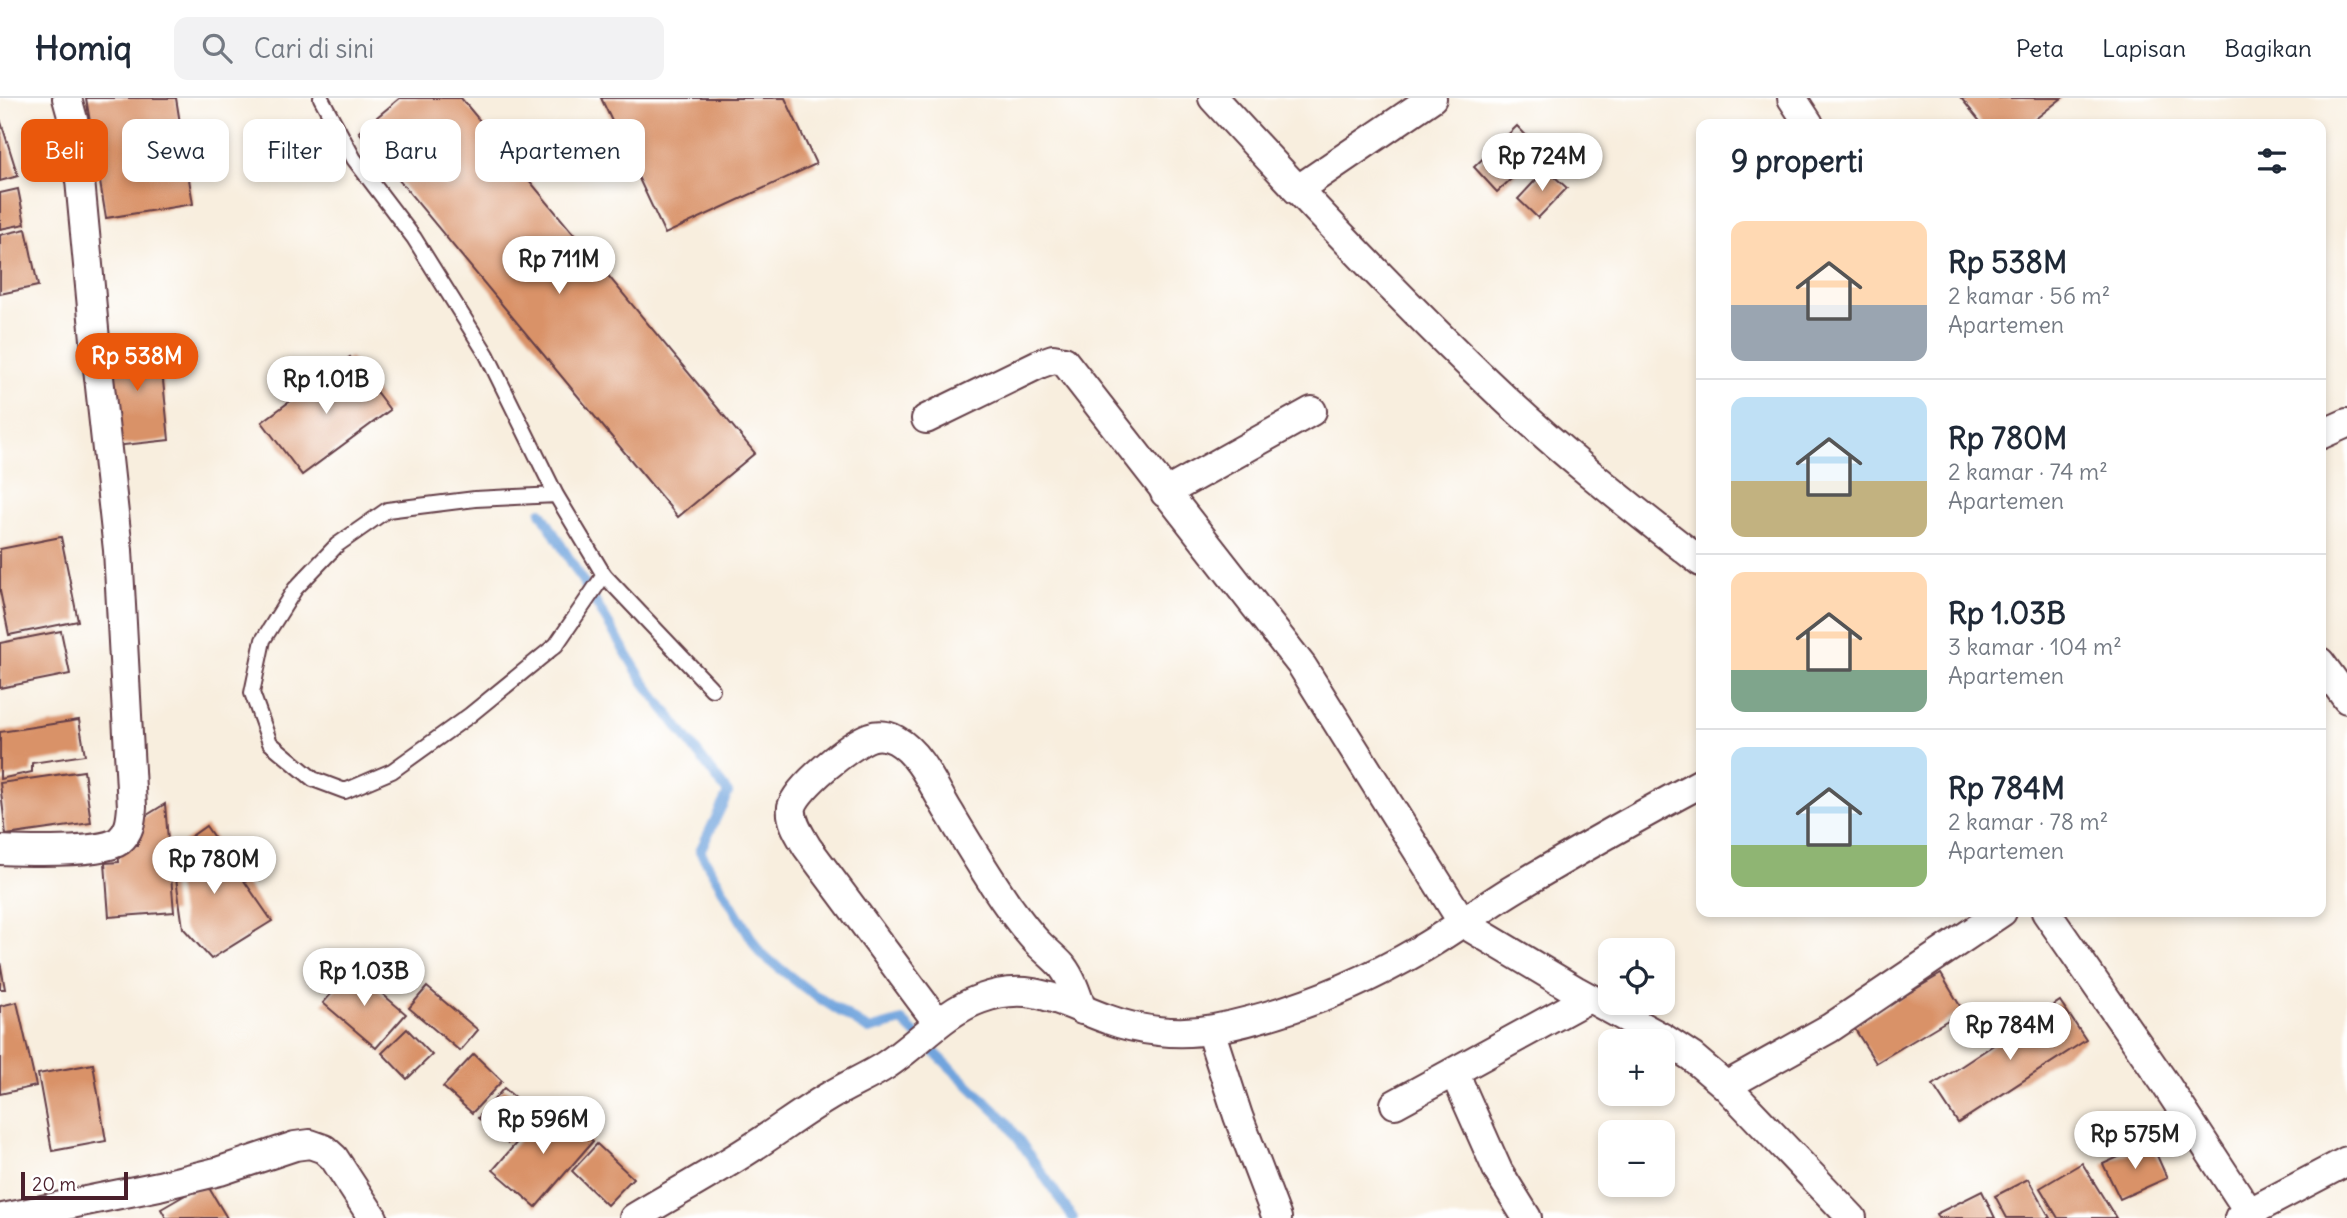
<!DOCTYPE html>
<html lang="id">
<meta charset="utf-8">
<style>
body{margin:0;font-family:Delius,sans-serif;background:#f2f2f3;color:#1f2937;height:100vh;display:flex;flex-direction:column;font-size:26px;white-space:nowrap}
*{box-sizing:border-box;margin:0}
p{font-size:23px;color:#747a83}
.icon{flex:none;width:38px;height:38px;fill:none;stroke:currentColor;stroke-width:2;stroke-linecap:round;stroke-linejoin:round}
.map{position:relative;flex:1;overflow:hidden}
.details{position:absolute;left:1696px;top:21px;width:630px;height:798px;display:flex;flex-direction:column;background:#fff;border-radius:14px;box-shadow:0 4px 10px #0003}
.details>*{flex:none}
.top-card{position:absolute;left:21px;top:21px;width:665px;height:63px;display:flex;gap:14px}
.controls{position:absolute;left:1598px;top:840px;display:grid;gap:14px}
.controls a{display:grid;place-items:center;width:77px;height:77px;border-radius:14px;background:#fff;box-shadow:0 4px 10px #0003;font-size:35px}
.scale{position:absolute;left:21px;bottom:18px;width:107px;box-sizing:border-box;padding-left:7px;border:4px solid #4a1f2b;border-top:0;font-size:19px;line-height:24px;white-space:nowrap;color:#4a1f2b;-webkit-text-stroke:5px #fff;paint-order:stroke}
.price{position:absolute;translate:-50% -60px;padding:0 16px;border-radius:24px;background:#fff;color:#222;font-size:23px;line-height:46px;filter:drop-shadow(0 2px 4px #0008)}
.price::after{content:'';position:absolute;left:50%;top:42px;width:21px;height:16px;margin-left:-10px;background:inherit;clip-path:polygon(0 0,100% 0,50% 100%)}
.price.selected{background:#ea580c;color:#fff}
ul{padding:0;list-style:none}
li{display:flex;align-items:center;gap:21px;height:175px;padding:0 35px}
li+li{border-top:2px solid #e0e1e3}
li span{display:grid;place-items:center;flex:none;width:196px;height:140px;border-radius:14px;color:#555}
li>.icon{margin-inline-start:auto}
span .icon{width:84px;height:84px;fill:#fffc;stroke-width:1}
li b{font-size:30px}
h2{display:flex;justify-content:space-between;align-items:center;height:84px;padding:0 35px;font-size:30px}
.chip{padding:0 24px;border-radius:14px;background:#fff;box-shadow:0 4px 10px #0003;font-size:24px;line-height:63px}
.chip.selected{background:#ea580c;color:#fff}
header{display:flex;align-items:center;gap:42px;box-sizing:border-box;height:98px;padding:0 35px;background:#fff;border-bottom:2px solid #e0e1e3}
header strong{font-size:33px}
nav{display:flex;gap:38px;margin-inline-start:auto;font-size:24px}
.search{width:490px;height:63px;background:#f2f2f3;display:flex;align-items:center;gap:18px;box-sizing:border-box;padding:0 24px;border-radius:14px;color:#747a83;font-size:26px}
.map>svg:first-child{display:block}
</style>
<header>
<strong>Homiq</strong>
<div class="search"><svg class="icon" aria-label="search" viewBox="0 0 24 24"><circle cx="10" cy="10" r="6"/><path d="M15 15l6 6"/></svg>Cari di sini</div>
<nav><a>Peta</a><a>Lapisan</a><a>Bagikan</a></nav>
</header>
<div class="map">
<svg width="2347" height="1120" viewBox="0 0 2347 1120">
<rect width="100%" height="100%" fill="#fff"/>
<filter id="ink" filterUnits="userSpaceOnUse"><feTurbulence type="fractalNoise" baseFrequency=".0143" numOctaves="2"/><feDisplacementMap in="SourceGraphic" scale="14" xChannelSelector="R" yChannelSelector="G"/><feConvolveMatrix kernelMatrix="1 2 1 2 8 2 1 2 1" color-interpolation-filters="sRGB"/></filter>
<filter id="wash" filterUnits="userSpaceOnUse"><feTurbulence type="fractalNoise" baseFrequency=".00686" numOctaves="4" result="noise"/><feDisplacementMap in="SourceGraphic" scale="28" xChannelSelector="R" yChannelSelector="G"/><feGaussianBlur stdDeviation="1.57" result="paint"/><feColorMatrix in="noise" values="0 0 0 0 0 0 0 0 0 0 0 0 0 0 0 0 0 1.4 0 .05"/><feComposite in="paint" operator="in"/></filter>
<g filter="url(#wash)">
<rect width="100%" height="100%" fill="#f8eede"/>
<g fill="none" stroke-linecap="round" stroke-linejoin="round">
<path stroke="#71a4dd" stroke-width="10" d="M541,414L643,583L728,695L700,753L760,855L810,894L869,932L902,923L1006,1023L1073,1120"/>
</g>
<g id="blocks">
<g fill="#d99267">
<path d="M86,0H176L193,106L106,120Z"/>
<path d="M400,0H461L755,355L678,419L359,34Z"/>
<path d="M601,0H785L816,66L665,136Z"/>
<path d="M1961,0H2062L2029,26H1982Z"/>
<path d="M0,21L18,78L0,83Z"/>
<path d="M1517,28L1541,53L1497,94L1474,69Z"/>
<path d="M1546,71L1567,90L1538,120L1518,101Z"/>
<path d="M18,91L25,126L0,131V95Z"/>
<path d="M26,131L38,188L0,196V137Z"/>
<path d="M159,243L169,342L115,348L104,249Z"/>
<path d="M350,259L390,312L302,377L262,324Z"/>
<path d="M61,439L78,523L9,537L0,493V451Z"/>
<path d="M61,533L70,576L0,590V545Z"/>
<path d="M79,622L85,657L32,665V674L0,681V634Z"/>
<path d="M84,673L91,725L6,737L0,685Z"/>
<path d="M165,706L174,814L109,819L105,765L119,764L118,748L138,747L139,722Z"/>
<path d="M206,728L272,823L211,861L183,830L172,752Z"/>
<path d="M0,863L5,891H0Z"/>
<path d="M353,871L406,916L376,950L323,905Z"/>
<path d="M1941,876L1963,913L1876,965L1853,928Z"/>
<path d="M427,889L478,932L460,953L409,910Z"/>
<path d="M2060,903L2086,942L1958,1025L1933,987Z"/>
<path d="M17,904L36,988L0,996V908Z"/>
<path d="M407,931L432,957L407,981L382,955Z"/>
<path d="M474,956L502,983L472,1015L443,989Z"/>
<path d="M93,966L106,1043L52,1053L38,976Z"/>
<path d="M504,990L533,1015L508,1045L478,1020Z"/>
<path d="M550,1006L593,1043L536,1109L493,1072Z"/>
<path d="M2151,1044L2167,1080L2120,1101L2103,1066Z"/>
<path d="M597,1046L633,1080L607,1107L572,1073Z"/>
<path d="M2082,1065L2116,1120H2058L2040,1090Z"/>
<path d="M2028,1081L2050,1120H2007L1995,1098Z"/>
<path d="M206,1085L227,1120H166L161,1111Z"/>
<path d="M1982,1093L1995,1120H1938L1936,1116Z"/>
</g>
</g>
</g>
<g filter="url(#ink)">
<use href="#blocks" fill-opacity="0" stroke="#643e46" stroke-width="2"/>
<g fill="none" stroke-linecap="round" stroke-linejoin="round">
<g stroke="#643e46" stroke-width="18">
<g id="lane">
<path d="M321,0L354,61L414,140L487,257L556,397L604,477L556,547L470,617L392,673L345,693L313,681L270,645L252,595L263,542L295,491L337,447L387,412L475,401L556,397"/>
<path d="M604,477L712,591"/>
</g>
</g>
<g stroke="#643e46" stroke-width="32">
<g id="street">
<path d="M1213,0C1300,95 1389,190 1482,279C1551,346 1625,405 1701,464"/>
<path d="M1792,0L1809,26"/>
<path d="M1297,92L1432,0"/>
<path d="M926,321L1039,266L1053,261L1064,263L1302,568L1463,825L1575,892L1663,940L1692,959L1726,988L1852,1120"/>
<path d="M2320,337L2347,325"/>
<path d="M1165,395L1312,313"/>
<path d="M2320,564L2347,601"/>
<path d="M0,752C23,753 102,756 119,743C130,734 131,722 132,709L118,452L96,252L75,29L67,0"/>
<path d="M2046,814L2166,987L2253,1120"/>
<path d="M938,925L807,749C800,737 790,723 792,709C797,689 851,646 870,639C879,636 887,637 896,642C921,656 934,690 949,714C968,746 987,778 1009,809C1018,821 1028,835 1039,846C1046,853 1055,860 1062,868C1072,881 1077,897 1082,912"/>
<path d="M1210,932L1238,1018L1277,1120"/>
<path d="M1454,974L1498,1073L1527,1120"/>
<path d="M1726,988L1830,930L2002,814"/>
<path d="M1395,1006L1589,900"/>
<path d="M3,1120L159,1088L220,1073L295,1048L310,1046L324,1051L334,1060L373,1120"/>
<path d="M634,1120C672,1097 711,1076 748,1052C775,1035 801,1015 828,999C847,987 868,979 886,967C918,946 944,914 980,901C1031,882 1060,904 1107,921C1139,933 1179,938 1214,931C1288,916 1356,889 1421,851C1452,833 1481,811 1512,792C1574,755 1637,719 1701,685"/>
<path d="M2239,1120L2347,1063"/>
</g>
</g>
<use href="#lane" stroke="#fff" stroke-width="14"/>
<use href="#street" stroke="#fff" stroke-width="28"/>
</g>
</g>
</svg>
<div class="controls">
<a><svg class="icon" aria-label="locate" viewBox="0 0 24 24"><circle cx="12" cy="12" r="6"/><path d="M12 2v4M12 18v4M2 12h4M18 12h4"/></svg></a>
<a>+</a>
<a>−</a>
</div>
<div class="scale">20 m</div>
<b class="price" style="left:1542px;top:95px">Rp 724M</b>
<b class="price" style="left:559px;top:198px">Rp 711M</b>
<b class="price selected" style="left:137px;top:295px">Rp 538M</b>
<b class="price" style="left:326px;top:318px">Rp 1.01B</b>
<b class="price" style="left:214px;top:798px">Rp 780M</b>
<b class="price" style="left:364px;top:910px">Rp 1.03B</b>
<b class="price" style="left:2010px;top:964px">Rp 784M</b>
<b class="price" style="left:543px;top:1058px">Rp 596M</b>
<b class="price" style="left:2135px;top:1073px">Rp 575M</b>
<div class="top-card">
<a class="chip selected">Beli</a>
<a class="chip">Sewa</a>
<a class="chip">Filter</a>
<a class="chip">Baru</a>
<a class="chip">Apartemen</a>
</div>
<section class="details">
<h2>9 properti<svg class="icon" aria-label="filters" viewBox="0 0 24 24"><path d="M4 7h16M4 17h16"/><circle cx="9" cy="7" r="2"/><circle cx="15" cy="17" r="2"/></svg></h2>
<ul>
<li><span style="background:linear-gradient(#ffd9b3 60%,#9aa5b1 0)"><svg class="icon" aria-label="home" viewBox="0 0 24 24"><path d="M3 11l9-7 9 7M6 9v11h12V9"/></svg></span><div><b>Rp 538M</b><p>2 kamar · 56 m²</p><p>Apartemen</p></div></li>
<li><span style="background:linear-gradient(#bfe0f5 60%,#c2b280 0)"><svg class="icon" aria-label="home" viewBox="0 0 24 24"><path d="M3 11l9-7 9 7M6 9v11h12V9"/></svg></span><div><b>Rp 780M</b><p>2 kamar · 74 m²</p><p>Apartemen</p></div></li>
<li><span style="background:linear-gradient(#ffd9b3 70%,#7fa58c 0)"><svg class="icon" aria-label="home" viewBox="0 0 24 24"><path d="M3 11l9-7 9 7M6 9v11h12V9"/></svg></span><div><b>Rp 1.03B</b><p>3 kamar · 104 m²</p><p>Apartemen</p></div></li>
<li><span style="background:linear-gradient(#bfe0f5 70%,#8fb573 0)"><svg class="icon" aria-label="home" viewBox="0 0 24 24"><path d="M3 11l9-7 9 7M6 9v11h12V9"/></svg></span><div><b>Rp 784M</b><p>2 kamar · 78 m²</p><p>Apartemen</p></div></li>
</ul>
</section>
</div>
